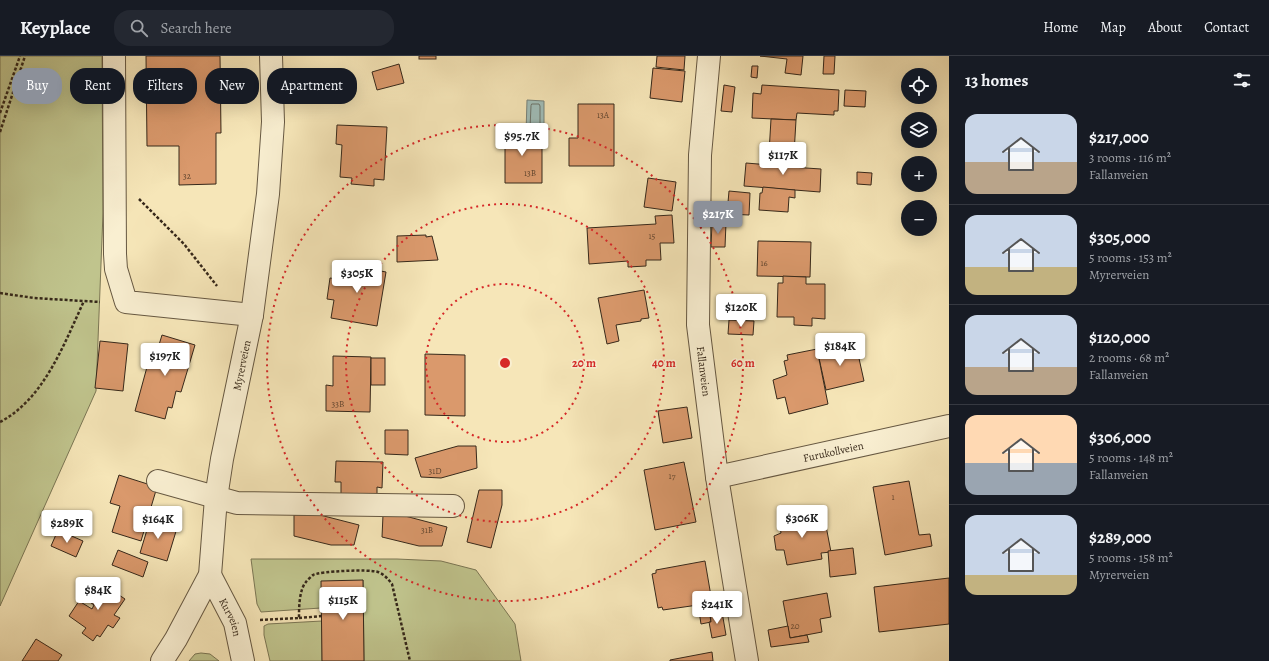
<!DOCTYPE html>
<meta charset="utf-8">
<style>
body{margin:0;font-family:Alegreya,serif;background:#242831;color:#f1f3f6;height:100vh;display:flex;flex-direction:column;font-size:15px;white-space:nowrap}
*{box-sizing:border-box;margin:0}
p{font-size:13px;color:#9ea1a6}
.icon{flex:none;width:22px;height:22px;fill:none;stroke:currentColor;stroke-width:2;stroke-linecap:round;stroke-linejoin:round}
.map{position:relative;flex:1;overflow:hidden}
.sheet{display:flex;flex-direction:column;background:#171b24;width:320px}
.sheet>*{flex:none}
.banner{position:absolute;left:12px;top:12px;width:380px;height:36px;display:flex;gap:8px}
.fabs{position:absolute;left:901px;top:12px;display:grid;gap:8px}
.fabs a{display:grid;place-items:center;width:36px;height:36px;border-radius:50%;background:#171b24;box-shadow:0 4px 16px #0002;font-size:20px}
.price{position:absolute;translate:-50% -34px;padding:0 9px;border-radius:4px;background:#fff;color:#222;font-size:13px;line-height:26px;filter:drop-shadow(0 1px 2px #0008)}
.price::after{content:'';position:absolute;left:50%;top:24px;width:12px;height:9px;margin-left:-6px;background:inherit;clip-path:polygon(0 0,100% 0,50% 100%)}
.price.current{background:#8c9099;color:#fff}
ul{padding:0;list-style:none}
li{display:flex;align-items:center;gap:12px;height:100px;padding:0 16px}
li+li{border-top:1px solid #363941}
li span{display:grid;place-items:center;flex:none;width:112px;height:80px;border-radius:12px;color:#555}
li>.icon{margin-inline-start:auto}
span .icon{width:48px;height:48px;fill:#fffc;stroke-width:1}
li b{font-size:17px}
h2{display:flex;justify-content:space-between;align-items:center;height:48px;padding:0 16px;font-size:17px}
.tag{padding:0 14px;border-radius:16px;background:#171b24;box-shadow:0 4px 16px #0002;font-size:14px;line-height:36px}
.tag.current{background:#8c9099;color:#fff}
header{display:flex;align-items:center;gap:24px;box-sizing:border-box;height:56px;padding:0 20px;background:#171b24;border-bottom:1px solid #363941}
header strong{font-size:19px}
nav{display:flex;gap:22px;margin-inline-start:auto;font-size:14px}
.search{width:280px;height:36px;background:#242831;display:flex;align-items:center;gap:10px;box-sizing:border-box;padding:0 14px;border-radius:16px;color:#9ea1a6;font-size:15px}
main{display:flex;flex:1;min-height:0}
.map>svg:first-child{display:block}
</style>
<header>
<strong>Keyplace</strong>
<div class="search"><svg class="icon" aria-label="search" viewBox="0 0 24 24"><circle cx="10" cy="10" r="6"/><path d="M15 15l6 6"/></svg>Search here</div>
<nav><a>Home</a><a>Map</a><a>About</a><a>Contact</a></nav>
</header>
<main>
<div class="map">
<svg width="949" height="605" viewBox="0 0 949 605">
<rect width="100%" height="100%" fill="#f6e6b8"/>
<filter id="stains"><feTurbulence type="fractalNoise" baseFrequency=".005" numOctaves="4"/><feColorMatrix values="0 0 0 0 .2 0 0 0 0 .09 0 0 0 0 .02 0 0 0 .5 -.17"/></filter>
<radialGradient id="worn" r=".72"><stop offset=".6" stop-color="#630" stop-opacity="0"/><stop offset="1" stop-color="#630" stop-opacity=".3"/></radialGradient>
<g fill="#c0c48d" stroke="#7b7654">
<path d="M0,0H102L103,157L96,335L0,550Z"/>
<path d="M251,503H397L441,505L476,514L515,568L521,605H364L363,524L321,552L261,556L257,548Z"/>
<path d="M322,565V605H270L264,579V570L268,568Z"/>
<path d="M201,597L210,598L219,605H189L195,598Z"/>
</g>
<path fill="#a0bdb8" stroke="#768179" d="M527,44L544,45V78L526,77Z"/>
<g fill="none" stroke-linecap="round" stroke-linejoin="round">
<path stroke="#6b7269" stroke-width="1" d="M532,48H539L540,50V72L538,74H531L530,72L531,50Z"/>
</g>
<g fill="#da996c" stroke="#36281a">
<path d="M146,0H220L221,77H216V128L179,129V90H147Z"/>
<rect x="419" y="0" width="17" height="3"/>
<path d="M657,0H685L684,14L656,11Z"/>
<path d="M760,0H803L801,19L785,17L787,3Z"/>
<path d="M824,0H835L834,18H823Z"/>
<path d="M399,8L404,27L377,34L372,16Z"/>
<path d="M752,10H758L757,22L751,21Z"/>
<path d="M653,12L685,15L682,46L650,42Z"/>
<path d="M724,29L735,31L732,56L721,55Z"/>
<path d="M762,29L839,34L838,55H834V59L797,57L796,64L752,62L753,37L761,38Z"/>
<path d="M845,34L866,35L865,51L844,50Z"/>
<path d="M578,48H614V110H569V82H578Z"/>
<path d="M771,63L796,64L794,98L769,97Z"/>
<path d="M528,68V88H542V127H505V69Z"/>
<path d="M337,69L387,71L384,124L374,123V130L351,128L352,122L340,121L342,89L336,88Z"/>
<path d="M771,102L792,104L791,111L821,113L820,136L744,130L746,107L770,109Z"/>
<path d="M857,116L872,117L871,129L857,128Z"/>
<path d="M648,122L676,126L672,155L644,151Z"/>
<path d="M763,131L795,134V142L789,141L788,156L759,154L760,137H762Z"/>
<path d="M729,135L750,137L749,159L727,158Z"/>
<path d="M672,159L674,187H660L661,204H646V210L628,211V205L589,208L587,172L656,168L655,160Z"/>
<path d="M712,167H726L725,191H711Z"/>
<path d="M426,179V181L432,180L438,204L397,206V180Z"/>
<path d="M758,185L811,186L810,221L757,220Z"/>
<path d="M339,207L386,216L377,270L331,262L334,244L327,243L330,222L337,223Z"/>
<path d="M783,220L806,221V228H825V263L812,262V270L794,269V261H777L778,227H783Z"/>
<path d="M644,234L649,262L641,263V265L616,269L619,285L607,288L598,242Z"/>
<path d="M729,264L754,265L753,279L728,278Z"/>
<path d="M162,279L195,289L181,336L176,335L172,352L168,351L165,363L135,355L150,300L155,302Z"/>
<path d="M100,285L128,288L123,335L95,332Z"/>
<path d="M856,289L864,325L826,334L817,293L825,291L826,296Z"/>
<path d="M817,293L828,348L789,358L785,341L777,343L773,324L787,319L784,305L788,304L787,299Z"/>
<path d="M425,298L465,299V360L425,359Z"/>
<path d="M333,300L371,301L370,356L326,355V329L333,330Z"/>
<rect x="371" y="302" width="14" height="27"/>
<path d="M687,351L692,382L663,387L658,355Z"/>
<path d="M385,374H408V399L385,398Z"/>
<path d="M458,390H476L477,412L441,422L421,421L415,402Z"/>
<path d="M336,405L383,406L382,432L377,431V444H341V426H335Z"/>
<path d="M684,406L696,466L655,474L644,414Z"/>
<path d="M119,419L157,431L141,485L112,476L120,450L110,447Z"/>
<path d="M909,425L919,479L930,478L932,490L885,499L873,431Z"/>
<path d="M479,434H502V449L491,492L467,486Z"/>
<path d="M814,457L817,472L826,470L831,496L821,497L822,503L787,509L784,494H776L774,480L781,477L779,464Z"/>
<path d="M294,459H320L359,469L354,489H331L294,480Z"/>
<path d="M383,459L405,460L447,471L442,490H419L382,481Z"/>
<path d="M150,464L177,472L167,505L140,497Z"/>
<path d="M58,474L83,485L76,501L51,490Z"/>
<path d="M853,492L856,518L830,521L828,495Z"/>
<path d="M118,494L148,506L143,521L112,509Z"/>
<path d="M705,505L712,546L708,547L711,566L701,568L698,549L663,554L662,551L658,552L652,518L656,517V514Z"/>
<path d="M949,522V568L879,576L874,531Z"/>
<path d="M363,524L364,605H322L321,525Z"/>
<path d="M91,527L96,531L97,529L104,534L107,531L125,543L114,559L120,562L113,572L108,569L100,581L97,579L93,585L82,577L86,572L69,560L79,545L92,553L94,549L87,544L89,542L84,538Z"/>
<path d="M827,537L831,561L820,563L822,576L790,582L783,545Z"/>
<path d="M722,556L726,579L712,582L709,566H711L710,558Z"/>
<path d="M788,570L790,582L807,579L809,586L771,591L768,574Z"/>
<path d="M36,583L62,599L58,605H22Z"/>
<path d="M712,596L713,605H670V604Z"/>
</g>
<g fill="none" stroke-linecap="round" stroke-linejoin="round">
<g stroke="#665842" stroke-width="24">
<g id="minor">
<path d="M114,0L115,198L116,213L126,246L252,259"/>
<path id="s1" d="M709,0L700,99L698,269L717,421L747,605"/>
<path id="s2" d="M717,421L949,370"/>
<path d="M158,425L237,447L453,450"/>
<path id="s3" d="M210,519L235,567L243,605"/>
<path id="s4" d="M162,605L176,583L210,519L216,442L222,403L252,259L268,138L273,66L271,0"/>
</g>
</g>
<g stroke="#36281a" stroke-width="2.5" stroke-dasharray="3 2" stroke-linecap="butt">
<path d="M0,57L20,0"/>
<path d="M0,76L25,0"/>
<path d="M139,143L184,188L217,230"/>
<path d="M0,237L34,242L100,246"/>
<path d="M0,366C44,343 64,288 84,245"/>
<path d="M299,562L322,560"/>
<path d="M260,564L299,562C299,552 299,534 306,526C307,524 311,521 313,519C321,515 369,513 378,516C384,518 388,523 392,528L410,605"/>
</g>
<use href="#minor" stroke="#f9efd1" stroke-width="22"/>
</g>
<g fill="none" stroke="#d62828" stroke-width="2" stroke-dasharray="2 4">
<circle cx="505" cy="307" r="79"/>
<circle cx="505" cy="307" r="159"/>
<circle cx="505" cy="307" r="238"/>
</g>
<g text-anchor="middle" stroke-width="3" stroke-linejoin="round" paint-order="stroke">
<g font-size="9" fill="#5f442e">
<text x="603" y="62">13A</text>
<text x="530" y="120">13B</text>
<text x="187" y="123">32</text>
<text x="652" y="183">15</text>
<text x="764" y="210">16</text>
<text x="338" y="351">33B</text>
<text x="435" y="418">31D</text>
<text x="672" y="423">17</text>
<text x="893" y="444">1</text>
<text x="427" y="477">31B</text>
<text x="795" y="573">20</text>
</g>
<g font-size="11" fill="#36281a" stroke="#f9efd1">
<text dy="4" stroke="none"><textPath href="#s4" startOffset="311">Myrerveien</textPath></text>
<text dy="4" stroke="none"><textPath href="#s1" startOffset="316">Fallanveien</textPath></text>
<text dy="4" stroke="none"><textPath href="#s2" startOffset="119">Furukollveien</textPath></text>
<text dy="4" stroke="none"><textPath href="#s3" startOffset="47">Kurveien</textPath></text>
</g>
</g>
<circle cx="505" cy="307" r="6" fill="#d62828" stroke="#f9efd1" stroke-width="2"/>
<g font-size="12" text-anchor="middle" font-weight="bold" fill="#d62828" stroke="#f9efd1" stroke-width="3" stroke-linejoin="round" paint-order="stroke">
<text x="584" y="311">20 m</text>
<text x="664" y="311">40 m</text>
<text x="743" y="311">60 m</text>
</g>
<rect width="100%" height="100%" filter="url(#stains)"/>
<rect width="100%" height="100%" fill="url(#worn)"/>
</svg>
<div class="fabs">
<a><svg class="icon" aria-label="locate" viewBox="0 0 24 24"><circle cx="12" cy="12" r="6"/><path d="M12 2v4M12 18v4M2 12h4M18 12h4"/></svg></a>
<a><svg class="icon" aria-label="layers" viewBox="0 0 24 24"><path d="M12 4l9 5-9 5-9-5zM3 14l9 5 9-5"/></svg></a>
<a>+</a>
<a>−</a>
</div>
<b class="price" style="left:522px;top:101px">$95.7K</b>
<b class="price" style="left:783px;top:120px">$117K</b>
<b class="price current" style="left:718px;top:179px">$217K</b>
<b class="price" style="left:357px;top:238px">$305K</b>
<b class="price" style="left:741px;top:272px">$120K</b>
<b class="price" style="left:840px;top:311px">$184K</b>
<b class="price" style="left:165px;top:321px">$197K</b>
<b class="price" style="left:802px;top:483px">$306K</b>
<b class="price" style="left:158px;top:484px">$164K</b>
<b class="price" style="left:67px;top:488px">$289K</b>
<b class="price" style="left:98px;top:555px">$84K</b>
<b class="price" style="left:343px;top:565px">$115K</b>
<b class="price" style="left:717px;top:569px">$241K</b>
<div class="banner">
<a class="tag current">Buy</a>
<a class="tag">Rent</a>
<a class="tag">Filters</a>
<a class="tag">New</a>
<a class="tag">Apartment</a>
</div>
</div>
<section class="sheet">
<h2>13 homes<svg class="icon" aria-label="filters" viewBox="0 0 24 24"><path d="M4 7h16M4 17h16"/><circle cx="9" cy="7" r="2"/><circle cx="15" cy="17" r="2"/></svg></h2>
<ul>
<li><span style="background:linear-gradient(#c9d6e8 60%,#b9a48a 0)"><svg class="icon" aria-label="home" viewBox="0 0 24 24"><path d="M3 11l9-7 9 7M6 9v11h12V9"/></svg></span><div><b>$217,000</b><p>3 rooms · 116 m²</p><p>Fallanveien</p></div></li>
<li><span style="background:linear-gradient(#c9d6e8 65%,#c2b280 0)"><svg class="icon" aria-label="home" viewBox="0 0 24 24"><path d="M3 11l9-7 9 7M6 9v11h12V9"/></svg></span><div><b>$305,000</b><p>5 rooms · 153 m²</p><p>Myrerveien</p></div></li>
<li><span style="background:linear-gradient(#c9d6e8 65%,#b9a48a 0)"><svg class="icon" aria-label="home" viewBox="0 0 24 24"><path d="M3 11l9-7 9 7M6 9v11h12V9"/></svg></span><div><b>$120,000</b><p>2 rooms · 68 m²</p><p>Fallanveien</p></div></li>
<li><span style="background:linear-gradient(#ffd9b3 60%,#9aa5b1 0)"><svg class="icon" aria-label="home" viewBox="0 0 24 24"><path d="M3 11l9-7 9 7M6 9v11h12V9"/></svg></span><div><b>$306,000</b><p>5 rooms · 148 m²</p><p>Fallanveien</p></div></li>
<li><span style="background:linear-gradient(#c9d6e8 75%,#c2b280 0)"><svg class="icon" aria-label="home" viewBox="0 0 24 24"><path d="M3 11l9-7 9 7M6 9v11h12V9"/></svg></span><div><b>$289,000</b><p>5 rooms · 158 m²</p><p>Myrerveien</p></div></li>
</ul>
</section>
</main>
